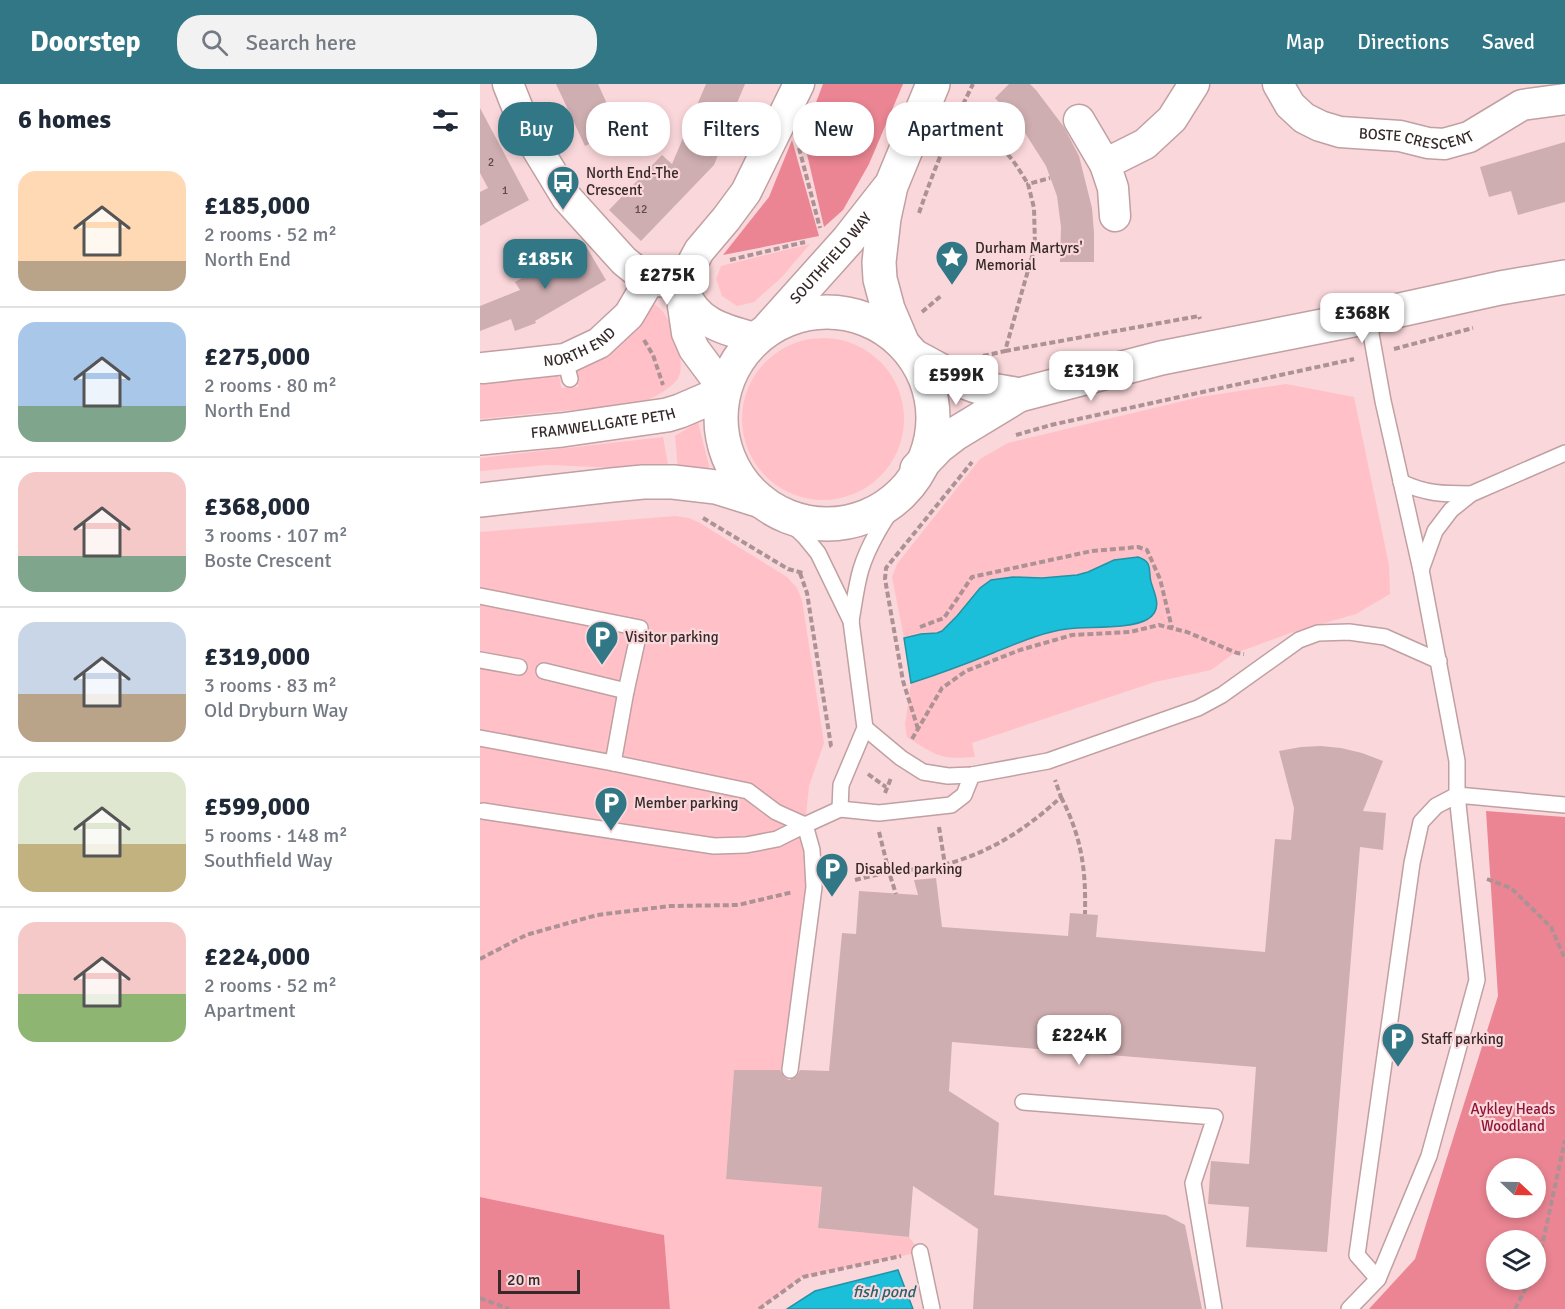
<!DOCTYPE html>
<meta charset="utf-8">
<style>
body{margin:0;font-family:Signika,sans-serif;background:#f2f2f3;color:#1f2937;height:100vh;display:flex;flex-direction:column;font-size:22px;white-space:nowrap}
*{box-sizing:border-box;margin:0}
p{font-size:20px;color:#747a83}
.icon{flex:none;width:33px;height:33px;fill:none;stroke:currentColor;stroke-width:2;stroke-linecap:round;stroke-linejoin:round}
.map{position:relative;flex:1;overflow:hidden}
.drawer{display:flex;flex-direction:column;background:#fff;width:480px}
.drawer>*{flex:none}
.banner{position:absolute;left:18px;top:18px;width:570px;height:54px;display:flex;gap:12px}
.needle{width:39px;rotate:112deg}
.buttons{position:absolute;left:1006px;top:1074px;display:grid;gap:12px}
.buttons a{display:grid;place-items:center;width:60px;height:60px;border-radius:50%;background:#fff;box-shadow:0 3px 9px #0003;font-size:30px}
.scale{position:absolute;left:18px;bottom:15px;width:82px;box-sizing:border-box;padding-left:6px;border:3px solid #36292a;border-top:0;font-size:16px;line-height:21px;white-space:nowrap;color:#36292a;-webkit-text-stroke:4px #fad7da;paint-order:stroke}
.price{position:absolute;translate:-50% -51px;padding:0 14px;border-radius:12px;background:#fff;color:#222;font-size:20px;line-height:39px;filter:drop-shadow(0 2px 3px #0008)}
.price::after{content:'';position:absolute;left:50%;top:36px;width:18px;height:14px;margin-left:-9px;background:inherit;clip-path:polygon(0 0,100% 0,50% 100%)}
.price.active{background:#327785;color:#fff}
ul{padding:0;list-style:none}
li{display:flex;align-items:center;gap:18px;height:150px;padding:0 18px}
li+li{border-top:2px solid #e0e1e3}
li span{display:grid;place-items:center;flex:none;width:168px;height:120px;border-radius:18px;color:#555}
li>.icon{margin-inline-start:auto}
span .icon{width:72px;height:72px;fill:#fffc;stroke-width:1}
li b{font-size:26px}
h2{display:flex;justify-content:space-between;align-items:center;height:72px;padding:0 18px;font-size:26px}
.pill{padding:0 21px;border-radius:24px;background:#fff;box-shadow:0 3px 9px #0003;font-size:21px;line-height:54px}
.pill.active{background:#327785;color:#fff}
header{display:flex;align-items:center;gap:36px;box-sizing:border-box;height:84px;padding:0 30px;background:#327785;color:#fff}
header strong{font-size:28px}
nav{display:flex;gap:33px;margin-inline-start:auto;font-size:21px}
.search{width:420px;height:54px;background:#f2f2f3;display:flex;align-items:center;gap:15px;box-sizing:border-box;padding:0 21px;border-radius:24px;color:#747a83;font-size:22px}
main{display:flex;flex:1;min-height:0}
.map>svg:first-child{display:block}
</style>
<header>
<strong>Doorstep</strong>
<div class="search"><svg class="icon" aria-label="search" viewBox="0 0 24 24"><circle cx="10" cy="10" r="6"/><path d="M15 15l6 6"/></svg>Search here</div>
<nav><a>Map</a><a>Directions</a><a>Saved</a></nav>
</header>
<main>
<section class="drawer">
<h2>6 homes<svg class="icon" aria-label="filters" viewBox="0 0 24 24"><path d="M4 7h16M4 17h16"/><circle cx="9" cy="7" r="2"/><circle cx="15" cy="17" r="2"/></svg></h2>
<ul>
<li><span style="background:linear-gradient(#ffd9b3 75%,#b9a48a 0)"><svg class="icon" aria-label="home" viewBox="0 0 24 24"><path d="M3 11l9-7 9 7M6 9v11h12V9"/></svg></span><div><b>£185,000</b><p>2 rooms · 52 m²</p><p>North End</p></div></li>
<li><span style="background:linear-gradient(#a9c7e8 70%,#7fa58c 0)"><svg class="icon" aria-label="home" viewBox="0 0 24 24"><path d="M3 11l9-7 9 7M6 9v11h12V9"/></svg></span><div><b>£275,000</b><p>2 rooms · 80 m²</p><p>North End</p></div></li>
<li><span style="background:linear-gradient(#f6c9c9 70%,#7fa58c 0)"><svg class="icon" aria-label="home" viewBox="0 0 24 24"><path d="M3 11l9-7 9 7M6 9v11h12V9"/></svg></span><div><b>£368,000</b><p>3 rooms · 107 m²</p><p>Boste Crescent</p></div></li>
<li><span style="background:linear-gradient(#c9d6e8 60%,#b9a48a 0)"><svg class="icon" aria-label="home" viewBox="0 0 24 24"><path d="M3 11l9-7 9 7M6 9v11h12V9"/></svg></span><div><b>£319,000</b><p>3 rooms · 83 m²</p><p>Old Dryburn Way</p></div></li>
<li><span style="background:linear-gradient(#dfe7d0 60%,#c2b280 0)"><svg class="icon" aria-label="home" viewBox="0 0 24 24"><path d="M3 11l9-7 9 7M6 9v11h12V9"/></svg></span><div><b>£599,000</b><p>5 rooms · 148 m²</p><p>Southfield Way</p></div></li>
<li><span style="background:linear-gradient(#f6c9c9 60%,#8fb573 0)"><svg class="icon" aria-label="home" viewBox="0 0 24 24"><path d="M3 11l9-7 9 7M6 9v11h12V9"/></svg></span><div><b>£224,000</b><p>2 rooms · 52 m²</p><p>Apartment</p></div></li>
</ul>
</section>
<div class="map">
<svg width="1085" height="1225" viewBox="0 0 1085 1225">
<rect width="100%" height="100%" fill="#fad7da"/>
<g fill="#ffc1c7">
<path d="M330,160L302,193L274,218L257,222L242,212L236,195L241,182Z"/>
<path d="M170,218C187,225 193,246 198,263C200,272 203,285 198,294C195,301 176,313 169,315C144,322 117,324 91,326C61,329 30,332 0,335V293L75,288L80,295L81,304L98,303L97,286L105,275Z"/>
<circle cx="343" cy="335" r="81"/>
<path d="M806,300L874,313L909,481L910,510L876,530L813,548L753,570L731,586L675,598L492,659L495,673C461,676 455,671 427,653L425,641L431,599L424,554L412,493L417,480L500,375L528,359L720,313Z"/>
<path d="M218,338L231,390L198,386L195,352Z"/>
<path d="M183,353L189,386L67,381L0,387V374Z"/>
<path d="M195,432L209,434L220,439L307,493L317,504L322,516L344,659L329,702L325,741L332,766L310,986H254L246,1094L348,1104L340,1117L338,1144L429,1153L440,1168L323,1193L279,1225H190L184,1151L0,1113V448Z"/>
</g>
<g fill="#eb8593" fill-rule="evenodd">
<path d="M343,0H423L389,80L363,126L344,143L323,53Z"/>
<path d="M312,56L339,152L243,171L289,113Z"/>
<path d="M1006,727L1085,733V1225H889L935,1175L1018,912ZM1056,1084V1124H1017V1084ZM1056,1156V1196H1017V1156Z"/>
<path d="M0,1113L184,1151L190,1225H0Z"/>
</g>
<g fill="#1bbfd9" stroke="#2392a4" stroke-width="1.5">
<path d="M658,473C673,478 668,485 671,498C675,511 683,525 668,535C650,546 609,542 587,545C562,548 536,560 513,569C486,580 459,590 431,599L424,554L441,550L457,549L462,547L477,532L500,504L511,496L533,493L562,494L597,491L608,488L634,476Z"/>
<path d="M418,1186L433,1225H307L335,1207Z"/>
</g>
<g fill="#cfaeb1">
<path d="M76,0H118L139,46L105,62Z"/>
<path d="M226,0H265L252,31L254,32L234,81L161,157L129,126L182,71L192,80Z"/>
<path d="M529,0H550L556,6L584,43L599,72L612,124L614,149V178H580L581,143L577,112L566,82L540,41L515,14Z"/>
<path d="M0,24L49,116L0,142V108L8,104L0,89Z"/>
<path d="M1085,58V118L1038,131L1031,107L1009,113L1000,83Z"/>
<path d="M104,159L126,196L55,237L56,239L35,247L31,235L0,247V222L40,206L35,198Z"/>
<path d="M841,662L861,664L882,669L903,677L883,727L906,729L903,766L880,763L847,1168L766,1163L769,1123L728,1120L731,1077L769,1080L776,983L472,958L469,1007L519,1039L514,1111L686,1131L705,1141L722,1225H493L498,1145L433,1102L429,1153L338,1144L342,1103L246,1095L254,986H300L304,993L309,996L317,992L320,986L349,987L362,849L376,850L379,807L438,811L434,796L456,794L462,843L588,852L590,829L618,831L616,853L785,868L795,755L811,756L814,724L799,667L821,663Z"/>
</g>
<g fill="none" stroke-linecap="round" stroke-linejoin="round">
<g stroke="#c0a0a2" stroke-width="18">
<g id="lane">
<path d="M888,233L903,317L941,486L977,677V711L997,896L949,1072L898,1195L877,1171L932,779L941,738L956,722L977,711L1085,721"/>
<path d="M85,275L90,295"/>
<path d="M921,398C946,410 963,410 991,410"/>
<path d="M941,486L955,447L971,426L991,410L1085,369"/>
<path d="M0,512L160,544L146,607L133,679L268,707L296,728L325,741L360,725L361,701L385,644L371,537L338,469L325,453L300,429"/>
<path d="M371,537C374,520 376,502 381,485C390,456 408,431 424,406"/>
<path d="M0,576L39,583"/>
<path d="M64,587L146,607"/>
<path d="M385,644L421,674L443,688L468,692L492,691L568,677L718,624L742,611L819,556L838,549L869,548L905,553L959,577"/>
<path d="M0,654L133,679"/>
<path d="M360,725L399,729L471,721L484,711L492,691"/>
<path d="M3,727L234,762L266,761L297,755L325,741L332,766L334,803L310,986"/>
<path d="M543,1018L735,1033L713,1099L734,1225"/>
<path d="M440,1168L452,1225"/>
<path d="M869,1225L898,1195"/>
</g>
</g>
<g stroke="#c0a0a2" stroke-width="33">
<g id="street">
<path d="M28,0L48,50L87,114L144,177L169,197L206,198"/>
<path id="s1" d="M798,0L810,21L824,34L840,42L860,48L920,52L948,59L964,60L989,53L1042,21L1085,15"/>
<path d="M599,36L625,80"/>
<path d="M635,132L633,104L625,80L665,60L692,35L714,0"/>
<path d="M204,206C215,239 245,246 275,254"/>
<path id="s2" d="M3,284L85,275L119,259L149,231L169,197"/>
<path d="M243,304L214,265L207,249L203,222L206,198L211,182L219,167L246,135L266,108L319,0"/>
</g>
</g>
<g stroke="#c0a0a2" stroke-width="36">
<g id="secondary">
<path d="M434,272C456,284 478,297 502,304C514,307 527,308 539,311"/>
<path d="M437,385L458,363L475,350L539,311L681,274L888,233L1020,204L1085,193"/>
</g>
</g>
<g stroke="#c0a0a2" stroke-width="36">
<g id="highway">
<circle cx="347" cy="334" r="106"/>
<path id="s3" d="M290,243L368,156L408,105"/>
<path d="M422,258L408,225L400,195L399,178L404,134L411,102L453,0"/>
<path id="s4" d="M0,354L82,346L187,331L200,327L242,309"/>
<path d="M0,416L132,401L163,398H193L236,403L281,417"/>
</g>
</g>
<g stroke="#ad9295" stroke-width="4" stroke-dasharray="6 3" stroke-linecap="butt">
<path d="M473,40C491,47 510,54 525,68C534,76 541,89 548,100"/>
<path d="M319,64L340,144"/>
<path d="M439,129C454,85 472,42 493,0"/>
<path d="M250,176L325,158"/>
<path d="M442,228L462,211"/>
<path d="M164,256L173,271L183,301"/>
<path d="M914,265L993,244"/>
<path d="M525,267L719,232L720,235"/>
<path d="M503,272L525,267L555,162L554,124L548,100L570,94"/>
<path d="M536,351L571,341L874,275"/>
<path d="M223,434L308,485L323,489"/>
<path d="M320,489L327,509L351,662L353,664"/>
<path d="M440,543L464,534L492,493L612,467L658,463L667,466L680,495L692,544"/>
<path d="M438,645L423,597L405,495L406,484L492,378"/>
<path d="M432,655L462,604L486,587L540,566L592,551L650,548L679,541L707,548L757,569L764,570"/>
<path d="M388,690L406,703"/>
<path d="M405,709L411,694"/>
<path d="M581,713C602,754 606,786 605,830"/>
<path d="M459,743L465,781"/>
<path d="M399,748L409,788L416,810"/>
<path d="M1007,795L1031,804L1071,843L1085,875"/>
<path d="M375,796C387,793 399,790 412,788C429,785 449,785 466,780C510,769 549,743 581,713L575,696"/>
<path d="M0,875L46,851L117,831L190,822L258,821L313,808"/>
<path d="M1056,1183L1059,1176L1085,1056"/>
<path d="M0,1214L29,1225"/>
<path d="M279,1225L323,1193L421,1172"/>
<path d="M1035,1225L1050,1196"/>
</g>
<use href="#lane" stroke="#fff" stroke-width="15"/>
<use href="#street" stroke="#fff" stroke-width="30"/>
<use href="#secondary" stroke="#fff" stroke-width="33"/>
<use href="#highway" stroke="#fff" stroke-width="33"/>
</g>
<defs>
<g id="bus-pin" transform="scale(1.725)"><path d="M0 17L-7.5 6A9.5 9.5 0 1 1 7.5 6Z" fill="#327785" stroke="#fad7da"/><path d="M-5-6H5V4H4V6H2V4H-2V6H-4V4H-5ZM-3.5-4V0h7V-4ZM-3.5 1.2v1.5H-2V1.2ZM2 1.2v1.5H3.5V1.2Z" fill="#fff"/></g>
<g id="sight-pin" transform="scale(1.725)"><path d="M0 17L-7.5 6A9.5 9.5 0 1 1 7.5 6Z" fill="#327785" stroke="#fad7da"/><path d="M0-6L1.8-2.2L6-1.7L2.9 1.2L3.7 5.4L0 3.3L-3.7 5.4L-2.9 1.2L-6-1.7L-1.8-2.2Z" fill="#fff"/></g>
<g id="parking-pin" transform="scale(1.725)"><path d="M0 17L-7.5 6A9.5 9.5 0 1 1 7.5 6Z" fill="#327785" stroke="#fad7da"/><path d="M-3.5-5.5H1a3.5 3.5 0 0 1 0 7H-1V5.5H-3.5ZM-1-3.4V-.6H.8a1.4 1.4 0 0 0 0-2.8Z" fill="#fff"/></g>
</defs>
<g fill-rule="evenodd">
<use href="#bus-pin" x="83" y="98"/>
<use href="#sight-pin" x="472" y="173"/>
<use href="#parking-pin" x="122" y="553"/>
<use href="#parking-pin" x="131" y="719"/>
<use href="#parking-pin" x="352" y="785"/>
<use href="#parking-pin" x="918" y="955"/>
</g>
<g text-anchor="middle" stroke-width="4.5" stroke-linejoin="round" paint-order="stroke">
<g font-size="12" fill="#5c4a4c">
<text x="11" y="82">2</text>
<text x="25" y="110">1</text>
<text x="161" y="129">12</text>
</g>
<g font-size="15" fill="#36292a" stroke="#fad7da">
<text dy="5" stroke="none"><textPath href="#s1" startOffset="159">BOSTE CRESCENT</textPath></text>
<text dy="5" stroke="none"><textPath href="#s3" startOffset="92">SOUTHFIELD WAY</textPath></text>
<text dy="5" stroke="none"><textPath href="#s2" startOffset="100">NORTH END</textPath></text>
<text dy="5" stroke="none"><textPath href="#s4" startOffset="124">FRAMWELLGATE PETH</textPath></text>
</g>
<g font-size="15" fill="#36292a" stroke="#fad7da" text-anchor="start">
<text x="106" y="94">North End-The<tspan x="106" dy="17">Crescent</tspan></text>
<text x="495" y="169">Durham Martyrs'<tspan x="495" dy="17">Memorial</tspan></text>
<text x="145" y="558">Visitor parking</text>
<text x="154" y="724">Member parking</text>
<text x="375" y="790">Disabled parking</text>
<text x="941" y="960">Staff parking</text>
</g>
<g font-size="15" fill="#8f1436" stroke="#fad7da">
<text x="1033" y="1030">Aykley Heads<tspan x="1033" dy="17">Woodland</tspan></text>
</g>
<g font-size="16" font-style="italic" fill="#27616c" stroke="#fad7da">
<text x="404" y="1213">fish pond</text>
</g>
</g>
</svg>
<div class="buttons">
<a><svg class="needle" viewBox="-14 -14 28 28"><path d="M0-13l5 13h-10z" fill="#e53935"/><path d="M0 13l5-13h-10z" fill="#747a83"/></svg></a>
<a><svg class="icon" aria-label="layers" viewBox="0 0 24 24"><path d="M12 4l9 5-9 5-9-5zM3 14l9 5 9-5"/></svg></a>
</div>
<div class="scale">20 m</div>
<b class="price active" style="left:65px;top:206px">£185K</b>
<b class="price" style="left:187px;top:222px">£275K</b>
<b class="price" style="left:882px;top:260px">£368K</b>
<b class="price" style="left:611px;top:318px">£319K</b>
<b class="price" style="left:476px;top:322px">£599K</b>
<b class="price" style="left:599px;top:982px">£224K</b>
<div class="banner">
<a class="pill active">Buy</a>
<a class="pill">Rent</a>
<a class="pill">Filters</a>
<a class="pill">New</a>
<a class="pill">Apartment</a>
</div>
</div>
</main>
